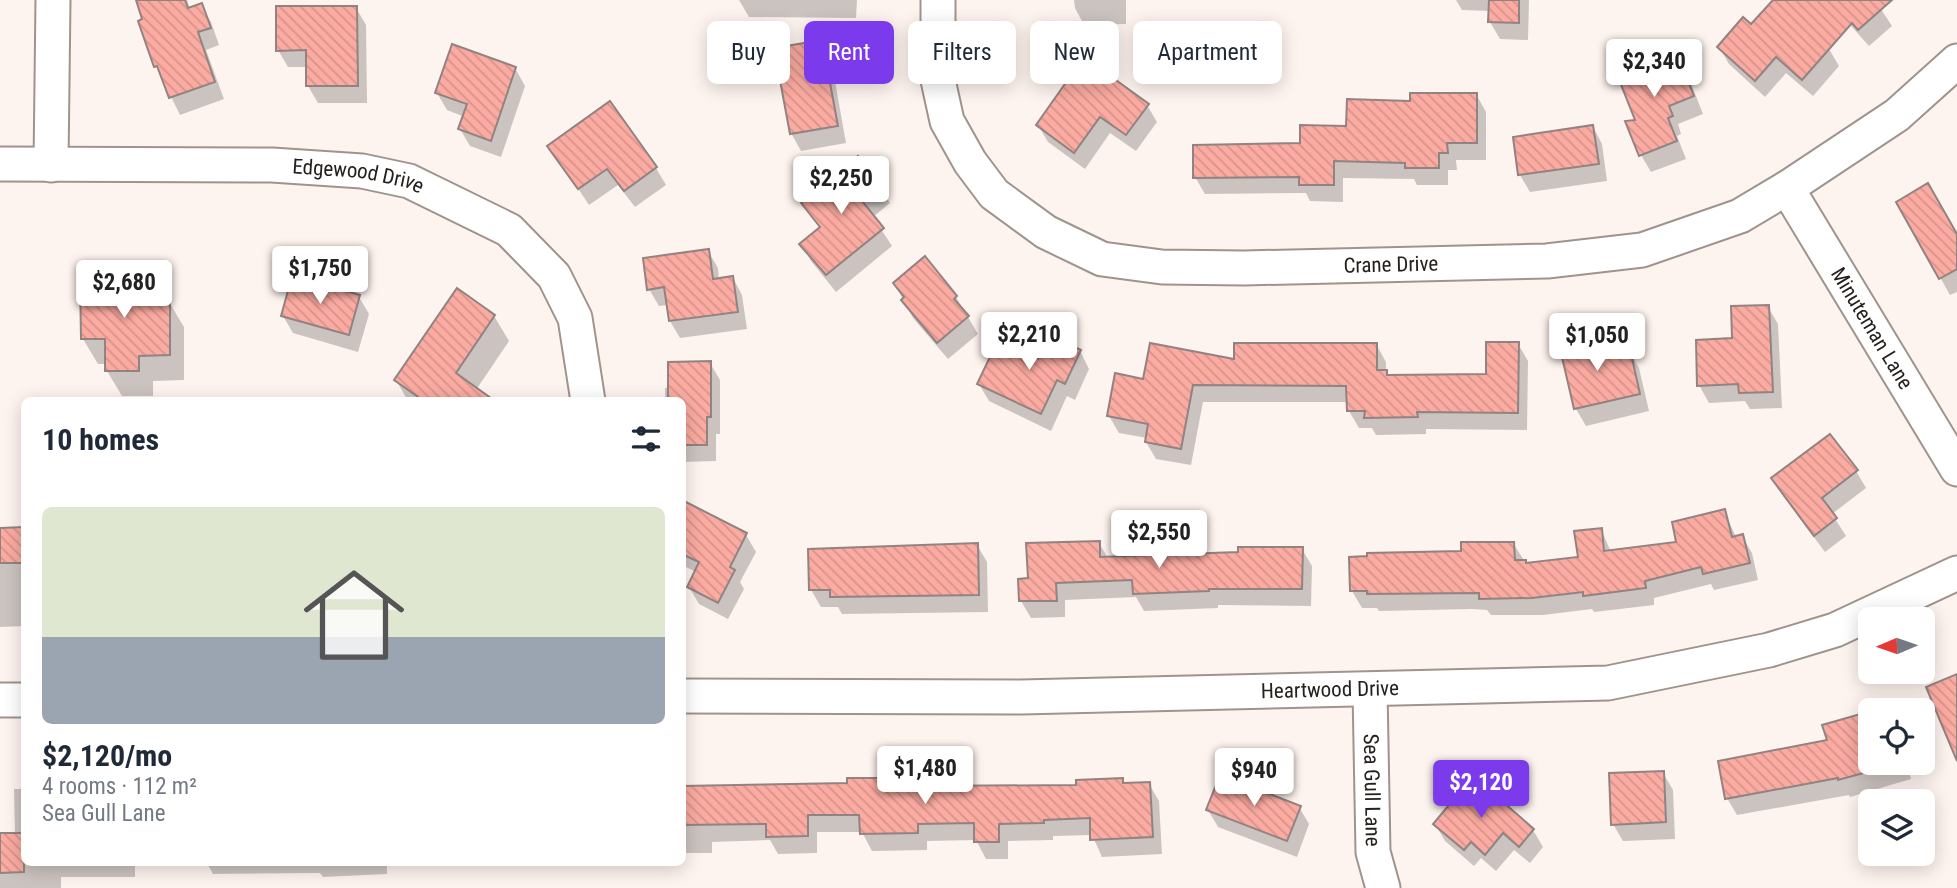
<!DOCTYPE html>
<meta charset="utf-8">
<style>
body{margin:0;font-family:"Roboto Condensed",sans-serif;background:#f6f6f7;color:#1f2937;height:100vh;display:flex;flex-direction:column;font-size:26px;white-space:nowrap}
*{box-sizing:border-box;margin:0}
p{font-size:23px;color:#747a83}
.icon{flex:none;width:38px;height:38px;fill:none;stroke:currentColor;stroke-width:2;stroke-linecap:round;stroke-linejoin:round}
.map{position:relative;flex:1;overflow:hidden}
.side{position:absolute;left:21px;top:397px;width:665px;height:469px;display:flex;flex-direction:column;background:#fff;border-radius:10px;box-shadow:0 4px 18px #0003}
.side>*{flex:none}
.guide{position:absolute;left:707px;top:21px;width:665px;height:63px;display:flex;gap:14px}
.needle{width:46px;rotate:268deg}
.controls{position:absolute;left:1858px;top:607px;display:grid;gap:14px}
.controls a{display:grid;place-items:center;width:77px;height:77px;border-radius:10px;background:#fff;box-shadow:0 4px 18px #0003;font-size:35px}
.price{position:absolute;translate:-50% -60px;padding:0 16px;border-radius:7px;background:#fff;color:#222;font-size:23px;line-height:46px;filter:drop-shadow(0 2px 4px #0008)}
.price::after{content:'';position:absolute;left:50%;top:42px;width:21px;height:16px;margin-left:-10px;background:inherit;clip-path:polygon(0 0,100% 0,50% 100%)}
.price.active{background:#7c3aed;color:#fff}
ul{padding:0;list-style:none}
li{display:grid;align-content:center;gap:14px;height:371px;padding:0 21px}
li span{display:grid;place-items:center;height:217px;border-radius:10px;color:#555}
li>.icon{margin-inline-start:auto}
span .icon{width:126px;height:126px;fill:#fffc;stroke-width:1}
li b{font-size:30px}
h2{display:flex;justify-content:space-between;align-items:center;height:84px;padding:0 21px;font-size:30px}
.tag{padding:0 24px;border-radius:10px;background:#fff;box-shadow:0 4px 18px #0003;font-size:24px;line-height:63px}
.tag.active{background:#7c3aed;color:#fff}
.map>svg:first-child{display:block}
</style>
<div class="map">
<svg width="1957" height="888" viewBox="0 0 1957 888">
<defs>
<pattern id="building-back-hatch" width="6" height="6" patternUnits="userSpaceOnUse" patternTransform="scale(1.75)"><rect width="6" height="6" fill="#fbaba1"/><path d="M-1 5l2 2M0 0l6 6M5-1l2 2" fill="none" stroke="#d7938a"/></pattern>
</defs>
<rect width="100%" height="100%" fill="#fef4ef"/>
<g fill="#0003">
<path d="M138,0H187L190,9L201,5L211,22L219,45L206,50L224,99L180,115L156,66Z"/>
<path d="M739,0H857L856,18L749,17Z"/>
<path d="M1074,0H1126V24L1084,25L1075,8Z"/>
<path d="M1456,0H1529L1528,40L1500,39L1490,22V11L1462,10Z"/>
<path d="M1828,0H1875L1892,26L1869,46Z"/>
<path d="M356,8L366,25L367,103H318L308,86V67H288L278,50Z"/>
<path d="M1752,27L1829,49L1839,66L1813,96L1786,73L1765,97L1729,64L1719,47Z"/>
<path d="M821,42L831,59L846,143L801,151L791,133Z"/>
<path d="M1675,51L1685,68L1703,114L1678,124L1681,134L1677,136L1686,159L1651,172L1641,155L1628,122L1637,121Z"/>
<path d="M515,68L525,86L501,157L470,146L460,129L465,117L447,110L437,93Z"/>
<path d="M1476,94L1486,112V160H1456L1457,170H1448V185H1417L1414,179L1343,178V202L1310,201L1306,193L1205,194L1195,177L1301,145L1412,103Z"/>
<path d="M1147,105L1157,122L1136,151L1110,133L1085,169L1048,142L1038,125Z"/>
<path d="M1593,127L1602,144L1607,181L1530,192L1520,175L1515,138Z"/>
<path d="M550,146L656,168L666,185L635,207L618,185L589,205Z"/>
<path d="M880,186L890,203L873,217L892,246L836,292L811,261L802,244L820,229L803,204Z"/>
<path d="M1898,202L1957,237V292L1950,295Z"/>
<path d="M708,251L718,268L719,280L733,278L742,295L747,329L680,338L670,321L668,305L659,306L649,289Z"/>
<path d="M143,278L157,302H169L184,327V380L153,381V396H122L107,371V364H98L83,339Z"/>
<path d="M895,284L956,297L978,334L948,359L913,318Z"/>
<path d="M359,297L369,314L358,352L293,333L283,316Z"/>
<path d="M1768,307L1778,324L1782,408L1750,409L1745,401L1709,403L1699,385L1734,340Z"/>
<path d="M494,316L509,341L476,390L484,401H408L396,380Z"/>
<path d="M1594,338L1605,356L1629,351L1639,368L1649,411L1586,426L1576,409L1561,346Z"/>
<path d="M1376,344L1386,362V372L1389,377L1488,376L1518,344L1528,361L1527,430L1426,429V434L1376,435L1372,428H1359L1349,411L1348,402H1203L1191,465L1156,459L1146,442L1147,438L1119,433L1109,416L1145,381L1235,361Z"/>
<path d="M1080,351L1089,369L1075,400L1067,396L1051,431L989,401L979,384L1039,361Z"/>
<path d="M710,363L720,380V434H716V461L682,462V401H665V388L670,387Z"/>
<path d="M1856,471L1866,488L1832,514L1846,536L1825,552L1783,496L1773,479Z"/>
<path d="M682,508L746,535L756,552L740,582L744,589L728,619L699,604L689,587L696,572L682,565Z"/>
<path d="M1724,511L1736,537L1742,536L1752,553L1758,580L1714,590L1711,584L1654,598V605L1594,612L1592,609L1543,615H1491L1487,610L1472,609L1379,611L1377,608H1362L1352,591L1463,552L1513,543L1527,565L1579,558L1601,529L1611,552L1679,544Z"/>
<path d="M24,529V626L0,627V530Z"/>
<path d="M1099,543L1108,558L1302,549L1312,566L1311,606L1218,605V608L1144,611L1136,597L1065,600V617L1031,618L1021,601L1029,580Z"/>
<path d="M977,545L987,562L988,612L842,614L838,607H821L811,590Z"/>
<path d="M1871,763H1907L1911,779L1850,797L1849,795L1737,815L1727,798Z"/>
<path d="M1663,773L1673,790L1675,839L1623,841L1613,824Z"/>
<path d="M895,779L898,785L918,787H1078L1122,780L1125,785L1149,784L1159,801L1162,854L1102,857L1092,835L1053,836V840L1008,841V859H986L976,840L927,841V850L872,851L862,832H817V853L778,854L770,840L712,842V853H682V788L849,785Z"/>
<path d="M14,789H24V863H135V877H61V888H0V835H15Z"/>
<path d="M1299,807L1309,824L1297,857L1218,827L1208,810Z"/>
<path d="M1435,824L1533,830L1543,847L1530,863L1514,850L1496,871L1481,858L1474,866L1445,841Z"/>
<path d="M207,863H387V874L323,877L320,873L213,874Z"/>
</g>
<g fill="url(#building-back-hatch)" stroke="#918382" stroke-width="2">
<path d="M136,0H185L188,8L202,3L211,28L198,32L215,82L169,98L157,66L154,67L138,21L142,19Z"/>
<path d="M1489,0H1519V23L1488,22Z"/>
<path d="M1773,0H1892L1858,30L1852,23L1802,80L1776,57L1755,81L1717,47L1743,17L1751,24Z"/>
<path d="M276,6H357L358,86H306V50L276,51Z"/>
<path d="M822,40L838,126L790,134L774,48Z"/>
<path d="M452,44L516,67L491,141L458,129L467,104L435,93Z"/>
<path d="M1675,49L1694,96L1669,106L1673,116L1668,118L1677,141L1639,156L1625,121L1635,120L1616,72Z"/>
<path d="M1084,57L1149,104L1126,135L1100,117L1074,153L1036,125Z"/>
<path d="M1410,93H1477V143H1447L1448,153H1439V168H1405V163L1334,161V185H1299V177L1193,178V145L1300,143V125L1346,126L1347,99L1410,101Z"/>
<path d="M610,101L657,167L624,191L607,169L578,189L547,146Z"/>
<path d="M1593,125L1599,164L1518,175L1513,137Z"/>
<path d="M858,156L881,185L862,201L884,228L826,275L799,244L820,227L801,203Z"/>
<path d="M1928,183L1957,234V269L1939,279L1896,202Z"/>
<path d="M709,249L713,279L733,276L738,312L669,321L664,287L647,290L643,258Z"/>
<path d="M925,256L957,296L954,299L969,316L937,343L901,300L904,297L893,283Z"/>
<path d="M144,276V300H170V355L139,356V371H105V339H81L80,277Z"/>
<path d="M292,276L360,295L349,335L281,316Z"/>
<path d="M457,288L495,315L456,373L495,401H424L394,380Z"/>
<path d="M1769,305L1773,392L1739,393L1738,384L1697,386L1696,340L1732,338L1731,306Z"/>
<path d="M1049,335L1081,350L1065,384L1057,380L1041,414L977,384L998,340L1038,359Z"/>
<path d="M1595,336L1599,356L1630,349L1640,394L1574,409L1559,344Z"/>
<path d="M1486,342H1519L1518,413L1417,412L1418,417L1364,418L1365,411H1347L1346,386L1193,385L1181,449L1145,442L1148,424L1107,416L1115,373L1143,379L1150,343L1234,359V343H1377V370H1387V375L1486,374Z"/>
<path d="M711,361V417H707V445H682V401H668V362Z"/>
<path d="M1830,434L1858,470L1822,498L1837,518L1814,536L1771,478Z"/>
<path d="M682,500L747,533L730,567L735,570L718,603L687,587L699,562L682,554Z"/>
<path d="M1725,509L1732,537L1743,534L1750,563L1703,574L1701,567L1645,581L1646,588L1583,596V592L1532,598L1479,599V593L1367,594V591H1350L1349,557L1367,556V553L1461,551V542H1514L1515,560H1526V563L1578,557L1574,531L1602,528L1604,551L1676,542L1672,522Z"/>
<path d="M24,527V563H0V528Z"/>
<path d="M1100,541V557L1238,552V547H1303L1302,589H1209V591L1133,594L1132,580L1056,583L1057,601H1019L1018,579L1028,578L1026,543Z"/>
<path d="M978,543L979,595L830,597V590H809L808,549Z"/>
<path d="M1957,674V761L1926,687Z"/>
<path d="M1871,711V771L1838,780V778L1725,799L1718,761L1827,740L1822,725Z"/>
<path d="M1664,771L1666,822L1611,825L1609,773Z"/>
<path d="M1220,775L1301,806L1287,841L1206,810Z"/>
<path d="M847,778H896V783H917V786L1076,785V780L1123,778V783L1150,782L1153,837L1090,840V818L1044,820V823L999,824V842H974V823L918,824V833L860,834L859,815H808V836L766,837V824L682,825V786L847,783Z"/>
<path d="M1480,782L1534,829L1519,847L1503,833L1485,855L1471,842L1464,850L1433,824L1463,788L1470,794Z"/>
<path d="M0,833H24V872L0,873Z"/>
</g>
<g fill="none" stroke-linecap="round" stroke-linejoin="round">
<g stroke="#9f938d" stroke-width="37">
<g id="minor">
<path id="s1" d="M938,0V80L947,121L970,162L994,194L1046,232L1102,259L1162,267L1244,268L1547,261L1642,250L1740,216L1787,188L1897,115L1957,61"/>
<path id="s2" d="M0,164L272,165L362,171L409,181L509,230L554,276L575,318L588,401"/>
<path d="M51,165L53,0"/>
<path id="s3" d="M1787,188L1957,469"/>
<path id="s4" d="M1370,690L1373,852L1383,888"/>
<path id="s5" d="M682,696L1021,697L1608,683L1769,650L1835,630L1957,573"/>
<path d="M0,700H24"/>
</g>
</g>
<use href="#minor" stroke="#fff" stroke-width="33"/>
</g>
<g text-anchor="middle" stroke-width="6" stroke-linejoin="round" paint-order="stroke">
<g font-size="21" fill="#24201d" stroke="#fff">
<text dy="7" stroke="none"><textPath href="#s2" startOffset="359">Edgewood Drive</textPath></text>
<text dy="7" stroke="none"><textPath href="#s1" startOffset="625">Crane Drive</textPath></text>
<text dy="7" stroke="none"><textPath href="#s3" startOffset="164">Minuteman Lane</textPath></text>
<text dy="7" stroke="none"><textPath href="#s5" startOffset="648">Heartwood Drive</textPath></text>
<text dy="7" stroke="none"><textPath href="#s4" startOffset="100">Sea Gull Lane</textPath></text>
</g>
</g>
</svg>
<div class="controls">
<a><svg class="needle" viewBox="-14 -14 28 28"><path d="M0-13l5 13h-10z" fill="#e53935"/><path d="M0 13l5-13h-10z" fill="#747a83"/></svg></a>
<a><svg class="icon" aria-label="locate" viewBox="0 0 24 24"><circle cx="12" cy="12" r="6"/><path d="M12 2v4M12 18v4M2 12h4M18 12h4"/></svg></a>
<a><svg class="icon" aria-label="layers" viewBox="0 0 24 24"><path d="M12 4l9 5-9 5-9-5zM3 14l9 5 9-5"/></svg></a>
</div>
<b class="price" style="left:1654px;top:99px">$2,340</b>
<b class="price" style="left:841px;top:216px">$2,250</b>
<b class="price" style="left:320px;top:306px">$1,750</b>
<b class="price" style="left:124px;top:320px">$2,680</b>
<b class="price" style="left:1029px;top:372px">$2,210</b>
<b class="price" style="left:1597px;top:373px">$1,050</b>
<b class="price" style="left:1159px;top:570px">$2,550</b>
<b class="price" style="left:925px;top:806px">$1,480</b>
<b class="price" style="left:1254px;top:808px">$940</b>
<b class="price active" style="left:1481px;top:820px">$2,120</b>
<div class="guide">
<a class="tag">Buy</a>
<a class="tag active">Rent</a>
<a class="tag">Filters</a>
<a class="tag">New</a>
<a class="tag">Apartment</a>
</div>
<section class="side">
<h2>10 homes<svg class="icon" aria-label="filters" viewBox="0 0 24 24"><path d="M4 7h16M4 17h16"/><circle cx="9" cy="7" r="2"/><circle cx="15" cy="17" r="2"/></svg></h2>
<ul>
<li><span style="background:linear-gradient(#dfe7d0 60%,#9aa5b1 0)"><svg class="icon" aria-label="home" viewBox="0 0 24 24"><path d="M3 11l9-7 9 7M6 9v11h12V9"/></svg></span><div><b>$2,120/mo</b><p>4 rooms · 112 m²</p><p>Sea Gull Lane</p></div></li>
</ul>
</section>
</div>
